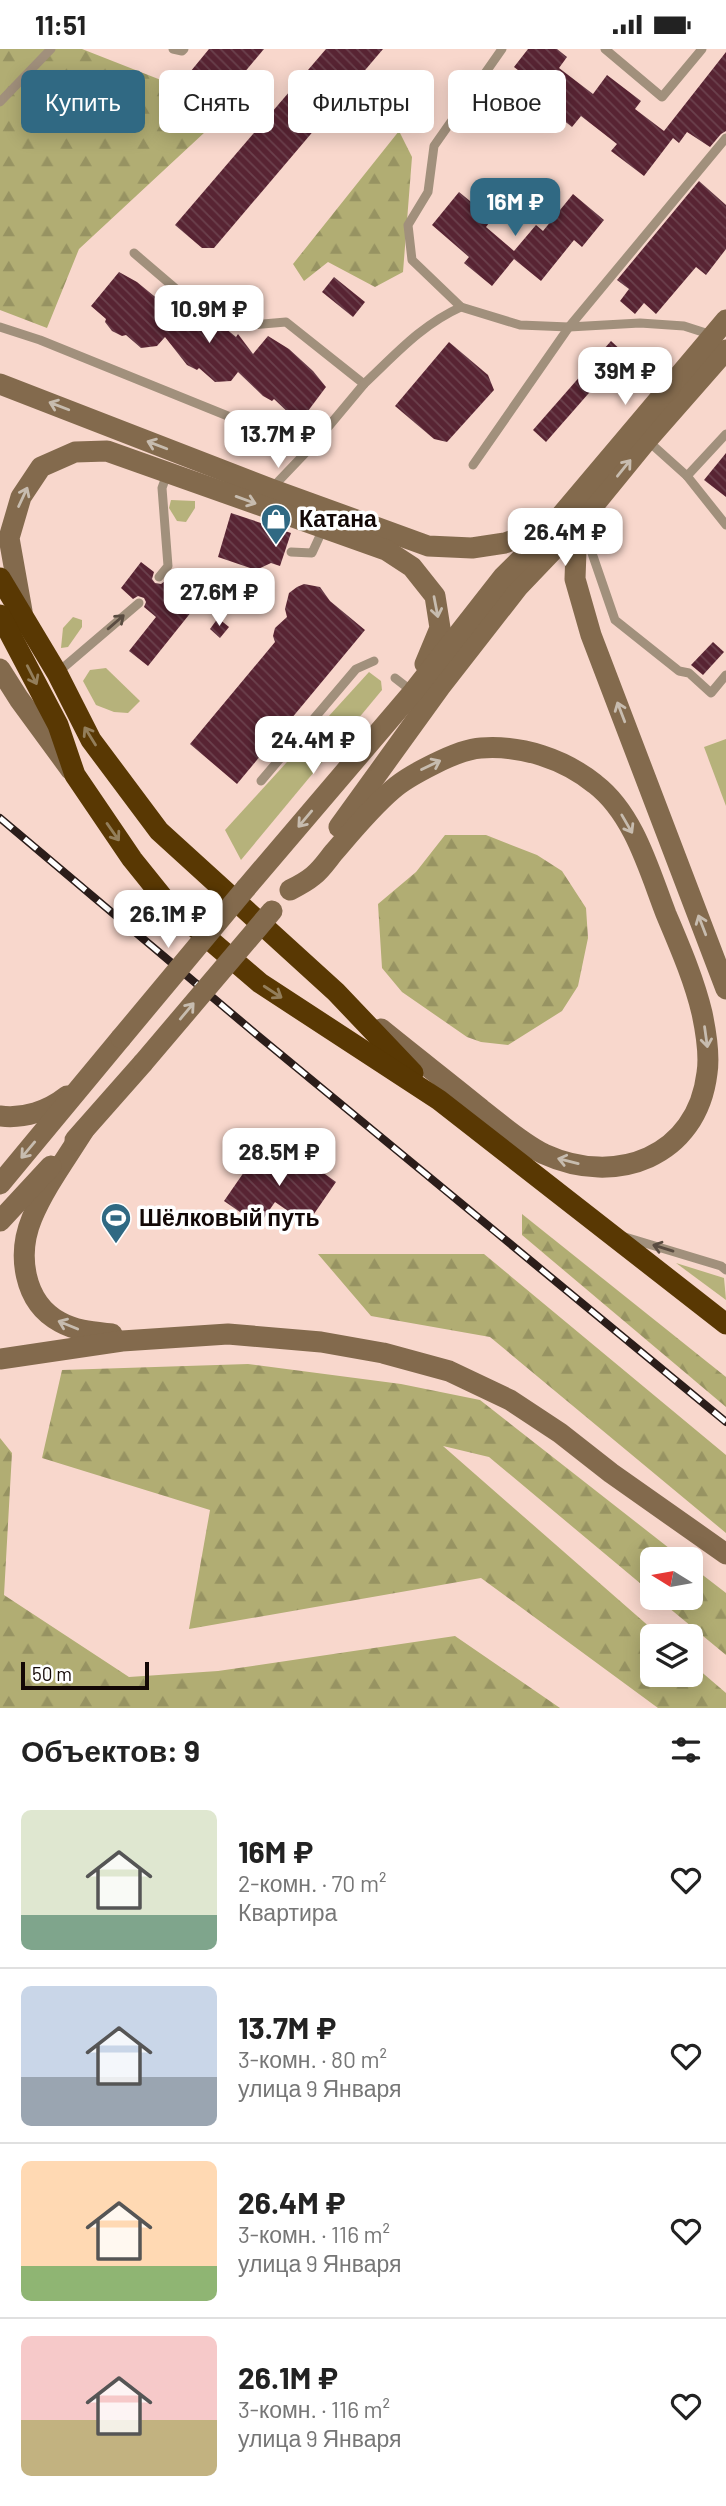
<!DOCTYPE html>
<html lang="ru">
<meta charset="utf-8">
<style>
body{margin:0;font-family:Barlow,sans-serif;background:#f2f2f2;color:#222;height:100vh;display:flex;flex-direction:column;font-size:26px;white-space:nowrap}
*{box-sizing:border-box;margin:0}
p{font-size:23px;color:#767676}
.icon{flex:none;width:38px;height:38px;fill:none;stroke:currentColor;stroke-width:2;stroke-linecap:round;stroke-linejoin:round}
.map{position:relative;height:1659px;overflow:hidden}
.side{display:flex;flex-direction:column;background:#fff;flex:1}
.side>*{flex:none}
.guide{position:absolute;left:21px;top:21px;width:684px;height:63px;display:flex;gap:14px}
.needle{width:46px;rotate:281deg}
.fabs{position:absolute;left:640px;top:1498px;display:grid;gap:14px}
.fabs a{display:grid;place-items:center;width:63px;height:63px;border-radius:10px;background:#fff;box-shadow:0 4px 18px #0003;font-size:35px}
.scale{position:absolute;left:21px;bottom:18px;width:128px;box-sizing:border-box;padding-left:7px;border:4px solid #130806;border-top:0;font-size:19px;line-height:24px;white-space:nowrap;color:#130806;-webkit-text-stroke:5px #fff;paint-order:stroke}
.price{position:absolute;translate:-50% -60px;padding:0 16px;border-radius:14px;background:#fff;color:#222;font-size:23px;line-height:46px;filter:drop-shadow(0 2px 4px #0008)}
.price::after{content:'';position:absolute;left:50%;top:42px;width:21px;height:16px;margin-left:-10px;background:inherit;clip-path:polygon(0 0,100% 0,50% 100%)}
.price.active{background:#306983;color:#fff}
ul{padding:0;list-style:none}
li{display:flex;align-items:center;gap:21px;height:175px;padding:0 21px}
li+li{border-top:2px solid #e0e0e0}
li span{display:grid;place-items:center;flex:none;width:196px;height:140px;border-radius:10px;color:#555}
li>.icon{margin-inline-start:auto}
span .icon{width:84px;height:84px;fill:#fffc;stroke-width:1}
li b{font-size:30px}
h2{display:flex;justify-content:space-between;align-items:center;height:84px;padding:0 21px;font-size:30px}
.chip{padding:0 24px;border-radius:10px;background:#fff;box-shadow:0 4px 18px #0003;font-size:24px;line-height:63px}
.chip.active{background:#306983;color:#fff}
.status{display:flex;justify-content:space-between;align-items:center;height:49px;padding:0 35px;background:#fff;direction:ltr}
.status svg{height:19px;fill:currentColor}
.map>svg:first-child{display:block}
</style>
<div class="status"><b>11:51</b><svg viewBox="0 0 49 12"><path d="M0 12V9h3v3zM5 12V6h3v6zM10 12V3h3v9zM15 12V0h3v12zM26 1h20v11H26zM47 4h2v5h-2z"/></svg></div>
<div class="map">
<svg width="726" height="1659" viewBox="0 0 726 1659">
<defs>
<pattern id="forest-firs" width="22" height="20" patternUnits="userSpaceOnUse" patternTransform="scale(1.75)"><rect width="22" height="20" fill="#b1ad73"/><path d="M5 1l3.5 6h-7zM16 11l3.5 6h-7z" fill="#979362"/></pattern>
<pattern id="building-back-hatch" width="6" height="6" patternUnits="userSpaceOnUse" patternTransform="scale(1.75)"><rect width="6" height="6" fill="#582433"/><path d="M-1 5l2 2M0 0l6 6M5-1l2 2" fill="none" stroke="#6b414d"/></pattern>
</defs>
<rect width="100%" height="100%" fill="#f8d7cc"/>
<g fill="#b6b27b">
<path d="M171,451L195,452V459L186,473L177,472L169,459Z"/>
<path d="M73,568L82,571V578L68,598L61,599L63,579Z"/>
<path d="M106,619L140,652L128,664L114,663L96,656L83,632L90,621Z"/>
<path d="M369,623L381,632L382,641L241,811L225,781Z"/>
<path d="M726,690V757L704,698Z"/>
<path d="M676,1214L724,1229L726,1251Z"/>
</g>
<g fill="url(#forest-firs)">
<path d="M0,0H82L166,33L205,83L79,200L47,279L0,261Z"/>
<path d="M399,82L412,108L403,223L375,238L328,213L304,232L293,215Z"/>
<path d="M445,786H486L537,806L562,822L586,859L588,889L578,937L562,962L508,996L481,993L467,988L402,943L382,919L378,855L416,823Z"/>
<path d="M522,1165L726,1328V1358L522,1186Z"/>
<path d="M318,1205H484L726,1406V1484L490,1288L371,1267Z"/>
<path d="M248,1315L401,1335L480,1351L683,1510H653V1545L489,1408L443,1397L660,1587H653V1626H691V1614L726,1644V1659H658L481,1529L189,1580L210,1461L42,1409L62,1321Z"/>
<path d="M0,1389L12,1404L4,1546L129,1628L218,1622L455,1587L560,1659H0Z"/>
<path d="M691,1517L726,1544V1606L657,1549H691Z"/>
</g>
<g fill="url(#building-back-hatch)">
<path d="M209,0H264L218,55L186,28Z"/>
<path d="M326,0H383L214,199H202L175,176Z"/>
<path d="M528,0H557L567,8L559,19L593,45L607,26L641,52L635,60L664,82L726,3V82L721,85L710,98L687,83L679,94L673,89L644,127L611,102L617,95L581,67L572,78L543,55L550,46L514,18Z"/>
<path d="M699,132L726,156V200L706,226L696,218L656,265L644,254L635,265L620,252L629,240L617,231Z"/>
<path d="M459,143L492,170L486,178L514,202L536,176L543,182L573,145L604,171L582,198L574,191L541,232L514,210L492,237L464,214L469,208L432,176Z"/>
<path d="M119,223L137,233L165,256L177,274L193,254L215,268L214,270L236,288L238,285L253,305L268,287L289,300L313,322L326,338L305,366L292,367L274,350L272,352L263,347L238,323L231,332L215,333L199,319L197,321L187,316L165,288L157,297L141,299L126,286L122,287L112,282L105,273L106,270L91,257Z"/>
<path d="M334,228L365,253L353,268L322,243Z"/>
<path d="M611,292L624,304L546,393L533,381Z"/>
<path d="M449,293L488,326L494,341L447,393L434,390L395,357Z"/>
<path d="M726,404V448L704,431Z"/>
<path d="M231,464L291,484L280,517L271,514L256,521L218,508Z"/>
<path d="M141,513L154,523L152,530L155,534L161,535L165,532L196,557L148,617L129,602L156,568L144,558L146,553L144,549L138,547L133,550L121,539Z"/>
<path d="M304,535L320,538L330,552L365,581L237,735L190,695L275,593L273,587L275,579L287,568L285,560L289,544L297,538Z"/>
<path d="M218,569L229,578L220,589L210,580Z"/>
<path d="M713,593L724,603L703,626L691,616Z"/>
<path d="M262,1097L292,1118L300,1107L336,1133L307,1175L275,1153L259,1176L224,1152Z"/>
</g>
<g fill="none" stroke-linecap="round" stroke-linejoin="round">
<g stroke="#a1907c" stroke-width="9">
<path d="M173,0L182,2L184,0"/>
<path d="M502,0L434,97L428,143L408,176L412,211L461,258L520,276L569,278L640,274L684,277L712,286"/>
<path d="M605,0L662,48L702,0"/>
<path d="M0,53L51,0"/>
<path d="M134,204L183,246L214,247L251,276L286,273L364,335L313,396L272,439"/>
<path d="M0,278L40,291L250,376L288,381L313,396"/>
<path d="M364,335C395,306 421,276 461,258"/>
<path d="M648,392L687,427L726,476"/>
<path d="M473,416L569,278L726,89"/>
<path d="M687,427L726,385"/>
<path d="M584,481L615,571L679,622L689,624L711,644L726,626"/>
<path d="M291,503L312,504L323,480"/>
<path d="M159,528L168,517L162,439L167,425"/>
<path d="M57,624L139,554"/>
<path d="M395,629L413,643"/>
<path d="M261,732L356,620L374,612"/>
<path d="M625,1188L721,1217L726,1221"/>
</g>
<g stroke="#836a4d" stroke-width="21">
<path d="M0,335L271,440L428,497L472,499L505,494L542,480L548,475"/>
<path d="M581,472L576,502L575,530L591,586L726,940"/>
<path d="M22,562L9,489L21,448L41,418L75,403L107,402L386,501L412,518L435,547L440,579L425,615"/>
<path d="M0,620L19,650L71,721"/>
<path d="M339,778L440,638L518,538L581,472L647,391L726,301"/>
<path d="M246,839L413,643L503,528L542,489L726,271"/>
<path d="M290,841C298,837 307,832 313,827C322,820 328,810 335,802C353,781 371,759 392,741C404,730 420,722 434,715C448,708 465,700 481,699C522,696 564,710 595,735C634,765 649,821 666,865C679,896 694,930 702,964C706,983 710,1005 707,1024C697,1108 616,1138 544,1105C520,1093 502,1076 481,1060C448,1033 414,1007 381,980"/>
<path d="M0,1067C24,1070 48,1062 67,1047"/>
<path d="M84,1081C66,1110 45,1138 32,1169C17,1205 23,1253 60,1273C76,1282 94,1283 112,1285"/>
<path d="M75,1091L143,1014"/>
<path d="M0,1135L121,989"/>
<path d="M0,1172L51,1117"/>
<path d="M0,1310L122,1292L228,1285L321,1293L383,1304L449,1322L510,1351L560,1384L611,1424L726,1505"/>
</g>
<g stroke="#593803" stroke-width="21">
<path d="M0,529L57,624L91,691L159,782L336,943L413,1024"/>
<path d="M0,566L58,676L75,726L132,810L169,856L260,934L439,1051L726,1275"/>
</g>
<g stroke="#2b1d1a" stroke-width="8">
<path id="rail" d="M0,769L256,985L726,1373"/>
</g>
<use href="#rail" stroke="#fff" stroke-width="5" stroke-dasharray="16" stroke-linecap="butt"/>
<g stroke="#836a4d" stroke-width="21">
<path d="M121,989L246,839"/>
<path d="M143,1014L272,862"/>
</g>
</g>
<defs><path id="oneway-shaft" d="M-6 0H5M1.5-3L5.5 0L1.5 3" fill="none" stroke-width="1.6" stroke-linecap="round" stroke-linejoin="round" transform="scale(1.75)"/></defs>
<g stroke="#c7bcaf">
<use href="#oneway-shaft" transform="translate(59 357) rotate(-159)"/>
<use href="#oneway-shaft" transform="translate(157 396) rotate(-159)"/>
<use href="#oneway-shaft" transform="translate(624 419) rotate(-51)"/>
<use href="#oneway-shaft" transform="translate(23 448) rotate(-65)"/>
<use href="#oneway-shaft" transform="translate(246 451) rotate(20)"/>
<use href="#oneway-shaft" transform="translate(436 558) rotate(79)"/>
<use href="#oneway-shaft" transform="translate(621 663) rotate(-111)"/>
<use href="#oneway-shaft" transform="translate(431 716) rotate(-26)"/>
<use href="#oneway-shaft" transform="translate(305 770) rotate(130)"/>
<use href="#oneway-shaft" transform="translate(627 775) rotate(60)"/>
<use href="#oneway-shaft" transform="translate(702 876) rotate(-111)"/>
<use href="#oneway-shaft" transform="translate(187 962) rotate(-50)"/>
<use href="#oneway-shaft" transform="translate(706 988) rotate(82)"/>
<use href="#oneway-shaft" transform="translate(28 1101) rotate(130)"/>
<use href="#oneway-shaft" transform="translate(568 1112) rotate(-166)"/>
<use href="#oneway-shaft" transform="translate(68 1276) rotate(-158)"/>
</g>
<g stroke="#5a4c41">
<use href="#oneway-shaft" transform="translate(116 573) rotate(-41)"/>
<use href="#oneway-shaft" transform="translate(663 1199) rotate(-163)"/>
</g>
<g stroke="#937e5b">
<use href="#oneway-shaft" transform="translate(32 626) rotate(63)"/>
<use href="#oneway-shaft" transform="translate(90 687) rotate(-122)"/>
<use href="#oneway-shaft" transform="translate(113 783) rotate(55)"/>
<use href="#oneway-shaft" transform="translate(273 943) rotate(33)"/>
</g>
<defs>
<g id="shop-pin" transform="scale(1.575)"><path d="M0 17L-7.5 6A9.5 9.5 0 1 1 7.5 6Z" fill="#306983" stroke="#fff"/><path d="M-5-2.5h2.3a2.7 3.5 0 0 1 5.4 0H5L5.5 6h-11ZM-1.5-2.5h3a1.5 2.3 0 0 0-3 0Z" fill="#fff"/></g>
<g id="stadium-pin" transform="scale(1.575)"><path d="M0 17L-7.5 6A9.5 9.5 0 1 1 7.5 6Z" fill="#306983" stroke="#fff"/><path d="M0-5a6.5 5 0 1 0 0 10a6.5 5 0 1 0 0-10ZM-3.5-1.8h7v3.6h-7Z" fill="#fff"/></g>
</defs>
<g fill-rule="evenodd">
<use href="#shop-pin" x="276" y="470"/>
<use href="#stadium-pin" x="116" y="1169"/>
</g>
<g text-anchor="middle" stroke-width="7" stroke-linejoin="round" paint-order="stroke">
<g font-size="23" font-weight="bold" fill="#130806" stroke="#fff" text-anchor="start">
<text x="299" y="478">Катана</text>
<text x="139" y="1177">Шёлковый путь</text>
</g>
</g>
</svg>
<div class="fabs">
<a><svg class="needle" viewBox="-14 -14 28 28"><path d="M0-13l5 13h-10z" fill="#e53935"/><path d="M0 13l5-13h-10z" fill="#767676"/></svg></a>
<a><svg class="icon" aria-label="layers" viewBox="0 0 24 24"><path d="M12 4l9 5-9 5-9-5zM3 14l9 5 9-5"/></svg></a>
</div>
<div class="scale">50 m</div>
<b class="price active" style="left:515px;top:189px">16M ₽</b>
<b class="price" style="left:209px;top:296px">10.9M ₽</b>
<b class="price" style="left:625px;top:358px">39M ₽</b>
<b class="price" style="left:278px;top:421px">13.7M ₽</b>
<b class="price" style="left:565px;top:519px">26.4M ₽</b>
<b class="price" style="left:219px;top:579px">27.6M ₽</b>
<b class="price" style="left:313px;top:727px">24.4M ₽</b>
<b class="price" style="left:168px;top:901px">26.1M ₽</b>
<b class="price" style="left:279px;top:1139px">28.5M ₽</b>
<div class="guide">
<a class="chip active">Купить</a>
<a class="chip">Снять</a>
<a class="chip">Фильтры</a>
<a class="chip">Новое</a>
</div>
</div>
<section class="side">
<h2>Объектов: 9<svg class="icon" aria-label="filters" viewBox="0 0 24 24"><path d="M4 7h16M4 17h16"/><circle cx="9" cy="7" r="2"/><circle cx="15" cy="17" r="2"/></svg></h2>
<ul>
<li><span style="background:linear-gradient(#dfe7d0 75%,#7fa58c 0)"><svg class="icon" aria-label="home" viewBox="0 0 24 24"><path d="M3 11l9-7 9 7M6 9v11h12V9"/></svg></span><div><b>16M ₽</b><p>2-комн. · 70 m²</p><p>Квартира</p></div><svg class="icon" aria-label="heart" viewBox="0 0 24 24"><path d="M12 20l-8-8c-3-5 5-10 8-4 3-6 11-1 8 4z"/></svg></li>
<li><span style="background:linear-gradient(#c9d6e8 65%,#9aa5b1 0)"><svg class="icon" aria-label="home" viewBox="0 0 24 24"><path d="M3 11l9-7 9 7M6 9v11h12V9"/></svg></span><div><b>13.7M ₽</b><p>3-комн. · 80 m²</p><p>улица 9 Января</p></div><svg class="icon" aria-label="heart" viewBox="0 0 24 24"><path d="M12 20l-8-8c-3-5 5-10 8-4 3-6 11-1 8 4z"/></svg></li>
<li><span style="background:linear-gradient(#ffd9b3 75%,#8fb573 0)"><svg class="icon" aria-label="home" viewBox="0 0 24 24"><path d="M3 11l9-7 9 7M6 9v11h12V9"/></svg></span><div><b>26.4M ₽</b><p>3-комн. · 116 m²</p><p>улица 9 Января</p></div><svg class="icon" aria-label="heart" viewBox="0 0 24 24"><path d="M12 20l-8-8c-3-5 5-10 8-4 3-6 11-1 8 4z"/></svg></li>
<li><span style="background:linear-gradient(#f6c9c9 60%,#c2b280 0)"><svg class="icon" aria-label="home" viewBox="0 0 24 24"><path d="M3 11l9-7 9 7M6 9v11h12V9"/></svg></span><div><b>26.1M ₽</b><p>3-комн. · 116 m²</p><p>улица 9 Января</p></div><svg class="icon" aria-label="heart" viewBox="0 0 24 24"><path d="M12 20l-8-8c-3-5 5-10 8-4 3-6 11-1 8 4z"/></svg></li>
</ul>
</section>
